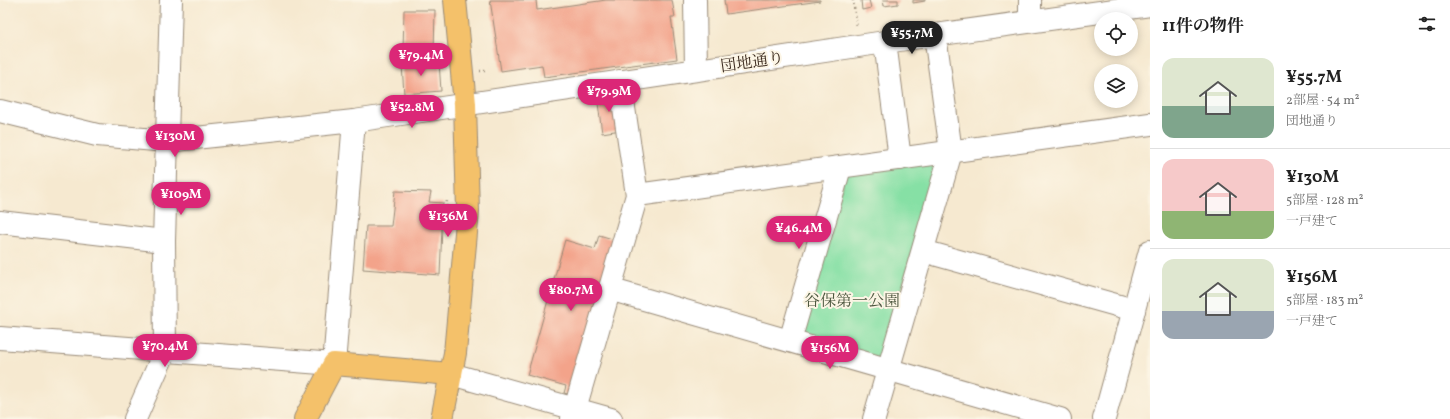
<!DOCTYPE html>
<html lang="ja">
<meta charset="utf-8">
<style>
body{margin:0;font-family:Vollkorn,"Noto Serif JP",serif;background:#f6f6f6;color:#222;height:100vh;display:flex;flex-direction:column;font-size:15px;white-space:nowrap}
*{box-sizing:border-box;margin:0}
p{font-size:13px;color:#767676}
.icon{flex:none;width:22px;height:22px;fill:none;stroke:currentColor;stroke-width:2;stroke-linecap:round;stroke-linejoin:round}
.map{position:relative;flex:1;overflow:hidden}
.sheet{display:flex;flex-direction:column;background:#fff;width:300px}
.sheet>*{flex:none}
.controls{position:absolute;left:1094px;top:12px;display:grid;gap:8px}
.controls a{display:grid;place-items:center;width:44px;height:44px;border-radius:50%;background:#fff;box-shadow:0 2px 10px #0003;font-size:20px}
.price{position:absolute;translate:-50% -34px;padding:0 9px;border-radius:14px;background:#db2777;color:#fff;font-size:13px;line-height:26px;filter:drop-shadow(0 1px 2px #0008)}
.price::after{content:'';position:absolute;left:50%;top:24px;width:12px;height:9px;margin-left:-6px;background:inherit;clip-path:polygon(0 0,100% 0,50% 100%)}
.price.on{background:#222;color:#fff}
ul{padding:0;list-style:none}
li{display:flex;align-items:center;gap:12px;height:100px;padding:0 12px}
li+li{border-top:1px solid #e0e0e0}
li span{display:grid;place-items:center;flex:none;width:112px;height:80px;border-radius:12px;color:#555}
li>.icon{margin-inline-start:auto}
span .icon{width:48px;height:48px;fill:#fffc;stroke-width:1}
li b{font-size:17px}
h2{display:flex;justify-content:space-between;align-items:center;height:48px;padding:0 12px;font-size:17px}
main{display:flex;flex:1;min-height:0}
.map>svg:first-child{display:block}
</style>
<main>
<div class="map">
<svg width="1150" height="419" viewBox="0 0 1150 419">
<rect width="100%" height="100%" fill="#fcf5e5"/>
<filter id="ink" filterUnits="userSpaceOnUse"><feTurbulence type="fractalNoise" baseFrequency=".025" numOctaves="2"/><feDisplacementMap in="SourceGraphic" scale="8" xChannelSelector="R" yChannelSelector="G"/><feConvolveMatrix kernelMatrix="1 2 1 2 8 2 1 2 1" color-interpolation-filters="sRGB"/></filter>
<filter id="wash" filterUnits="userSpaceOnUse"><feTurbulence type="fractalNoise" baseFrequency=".012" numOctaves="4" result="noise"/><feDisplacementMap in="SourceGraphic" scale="16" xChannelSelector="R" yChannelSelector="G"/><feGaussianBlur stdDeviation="0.9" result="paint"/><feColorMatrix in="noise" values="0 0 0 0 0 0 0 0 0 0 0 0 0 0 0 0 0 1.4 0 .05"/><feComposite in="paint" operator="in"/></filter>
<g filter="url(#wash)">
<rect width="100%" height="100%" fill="#f6e9d0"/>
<path fill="#86e0a5" stroke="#608562" d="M931,161L937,166L881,362L794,333L846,173Z"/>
<g id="blocks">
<g fill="#f3a38a">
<path d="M490,0H536L537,10L606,0H672L675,17H671L677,59L544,77L542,65L501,71Z"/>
<path d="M724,0H820V1L726,14Z"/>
<path d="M861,0H869L871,8L862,10Z"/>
<path d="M883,0H898V4L884,6Z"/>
<path d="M913,0H925V1L913,3Z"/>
<path d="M404,10H435L434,51H403Z"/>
<path d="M415,56H421L422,63L439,62L441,91L404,94L402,65L416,64Z"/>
<path d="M616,93L621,130L602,133L597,96Z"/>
<path d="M395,191L431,192L429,202L443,203L440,275L363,269L366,226H391Z"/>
<path d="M599,235L616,240L571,395L564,393L566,386L527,375L565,240L595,249Z"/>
</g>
</g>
</g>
<g filter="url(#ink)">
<use href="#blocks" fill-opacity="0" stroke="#988a77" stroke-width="1"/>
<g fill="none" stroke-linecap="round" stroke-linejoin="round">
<g stroke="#988a77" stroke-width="24">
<g id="minor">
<path d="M695,0L696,70"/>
<path d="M1030,0V21"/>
<path d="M885,42L900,159"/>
<path d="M0,111L97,135L167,141L354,121L885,42L1150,5"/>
<path d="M637,195L1150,124"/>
<path d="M0,222L164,241"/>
<path d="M923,251L1134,310"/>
<path d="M609,289L1060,419"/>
<path d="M0,338L334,364L354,121"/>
<path d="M790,341L840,168"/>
<path d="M451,374L611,419"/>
<path d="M135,419L165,351L164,241L171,0"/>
<path d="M572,419L637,195L620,81"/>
<path d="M874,419L951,152L935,35"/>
<path d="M1104,419L1150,251"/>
</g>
</g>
<g stroke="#988a77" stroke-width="24">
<g id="major">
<path d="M305,419L334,364L451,374"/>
<path d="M442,419L455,353L468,211L465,104L455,0"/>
</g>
</g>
<g stroke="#988a77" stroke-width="2.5" stroke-dasharray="1 3" stroke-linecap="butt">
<path d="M853,0L857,27"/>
<path d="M480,71H487"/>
<path d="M445,230L447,199"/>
</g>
<use href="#minor" stroke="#fff" stroke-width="22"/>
<use href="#major" stroke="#f4c16a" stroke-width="22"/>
</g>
</g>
<g text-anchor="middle" stroke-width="4" stroke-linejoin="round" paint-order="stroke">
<g font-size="16" fill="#3b2a1e" stroke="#fcf5e5">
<text transform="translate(752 61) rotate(-8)" y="6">団地通り</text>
</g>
<g font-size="16" fill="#4e5840" stroke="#fcf5e5">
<text x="852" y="306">谷保第一公園</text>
</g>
</g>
</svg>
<div class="controls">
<a><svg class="icon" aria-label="locate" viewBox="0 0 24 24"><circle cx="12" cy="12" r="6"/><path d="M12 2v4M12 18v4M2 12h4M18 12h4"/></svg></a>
<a><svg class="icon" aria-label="layers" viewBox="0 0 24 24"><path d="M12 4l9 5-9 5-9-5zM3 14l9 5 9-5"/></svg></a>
</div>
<b class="price on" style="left:912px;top:55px">¥55.7M</b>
<b class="price" style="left:421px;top:77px">¥79.4M</b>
<b class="price" style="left:609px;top:113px">¥79.9M</b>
<b class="price" style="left:412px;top:129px">¥52.8M</b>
<b class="price" style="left:175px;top:158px">¥130M</b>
<b class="price" style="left:181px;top:216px">¥109M</b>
<b class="price" style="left:448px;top:238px">¥136M</b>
<b class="price" style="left:799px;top:250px">¥46.4M</b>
<b class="price" style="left:571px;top:312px">¥80.7M</b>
<b class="price" style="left:165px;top:368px">¥70.4M</b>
<b class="price" style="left:830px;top:370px">¥156M</b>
</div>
<section class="sheet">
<h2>11件の物件<svg class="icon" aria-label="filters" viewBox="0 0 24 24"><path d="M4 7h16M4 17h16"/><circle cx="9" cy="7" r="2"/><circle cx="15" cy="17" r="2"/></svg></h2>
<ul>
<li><span style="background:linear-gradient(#dfe7d0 60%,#7fa58c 0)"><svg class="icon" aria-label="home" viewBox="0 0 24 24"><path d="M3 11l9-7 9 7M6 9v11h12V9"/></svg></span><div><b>¥55.7M</b><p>2部屋 · 54 m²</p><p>団地通り</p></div></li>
<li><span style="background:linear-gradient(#f6c9c9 65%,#8fb573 0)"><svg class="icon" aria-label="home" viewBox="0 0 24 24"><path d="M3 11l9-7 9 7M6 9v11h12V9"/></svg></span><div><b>¥130M</b><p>5部屋 · 128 m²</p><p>一戸建て</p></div></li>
<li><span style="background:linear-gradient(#dfe7d0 65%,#9aa5b1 0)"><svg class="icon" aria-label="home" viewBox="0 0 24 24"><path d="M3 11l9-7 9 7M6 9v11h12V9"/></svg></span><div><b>¥156M</b><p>5部屋 · 183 m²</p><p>一戸建て</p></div></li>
</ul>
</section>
</main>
